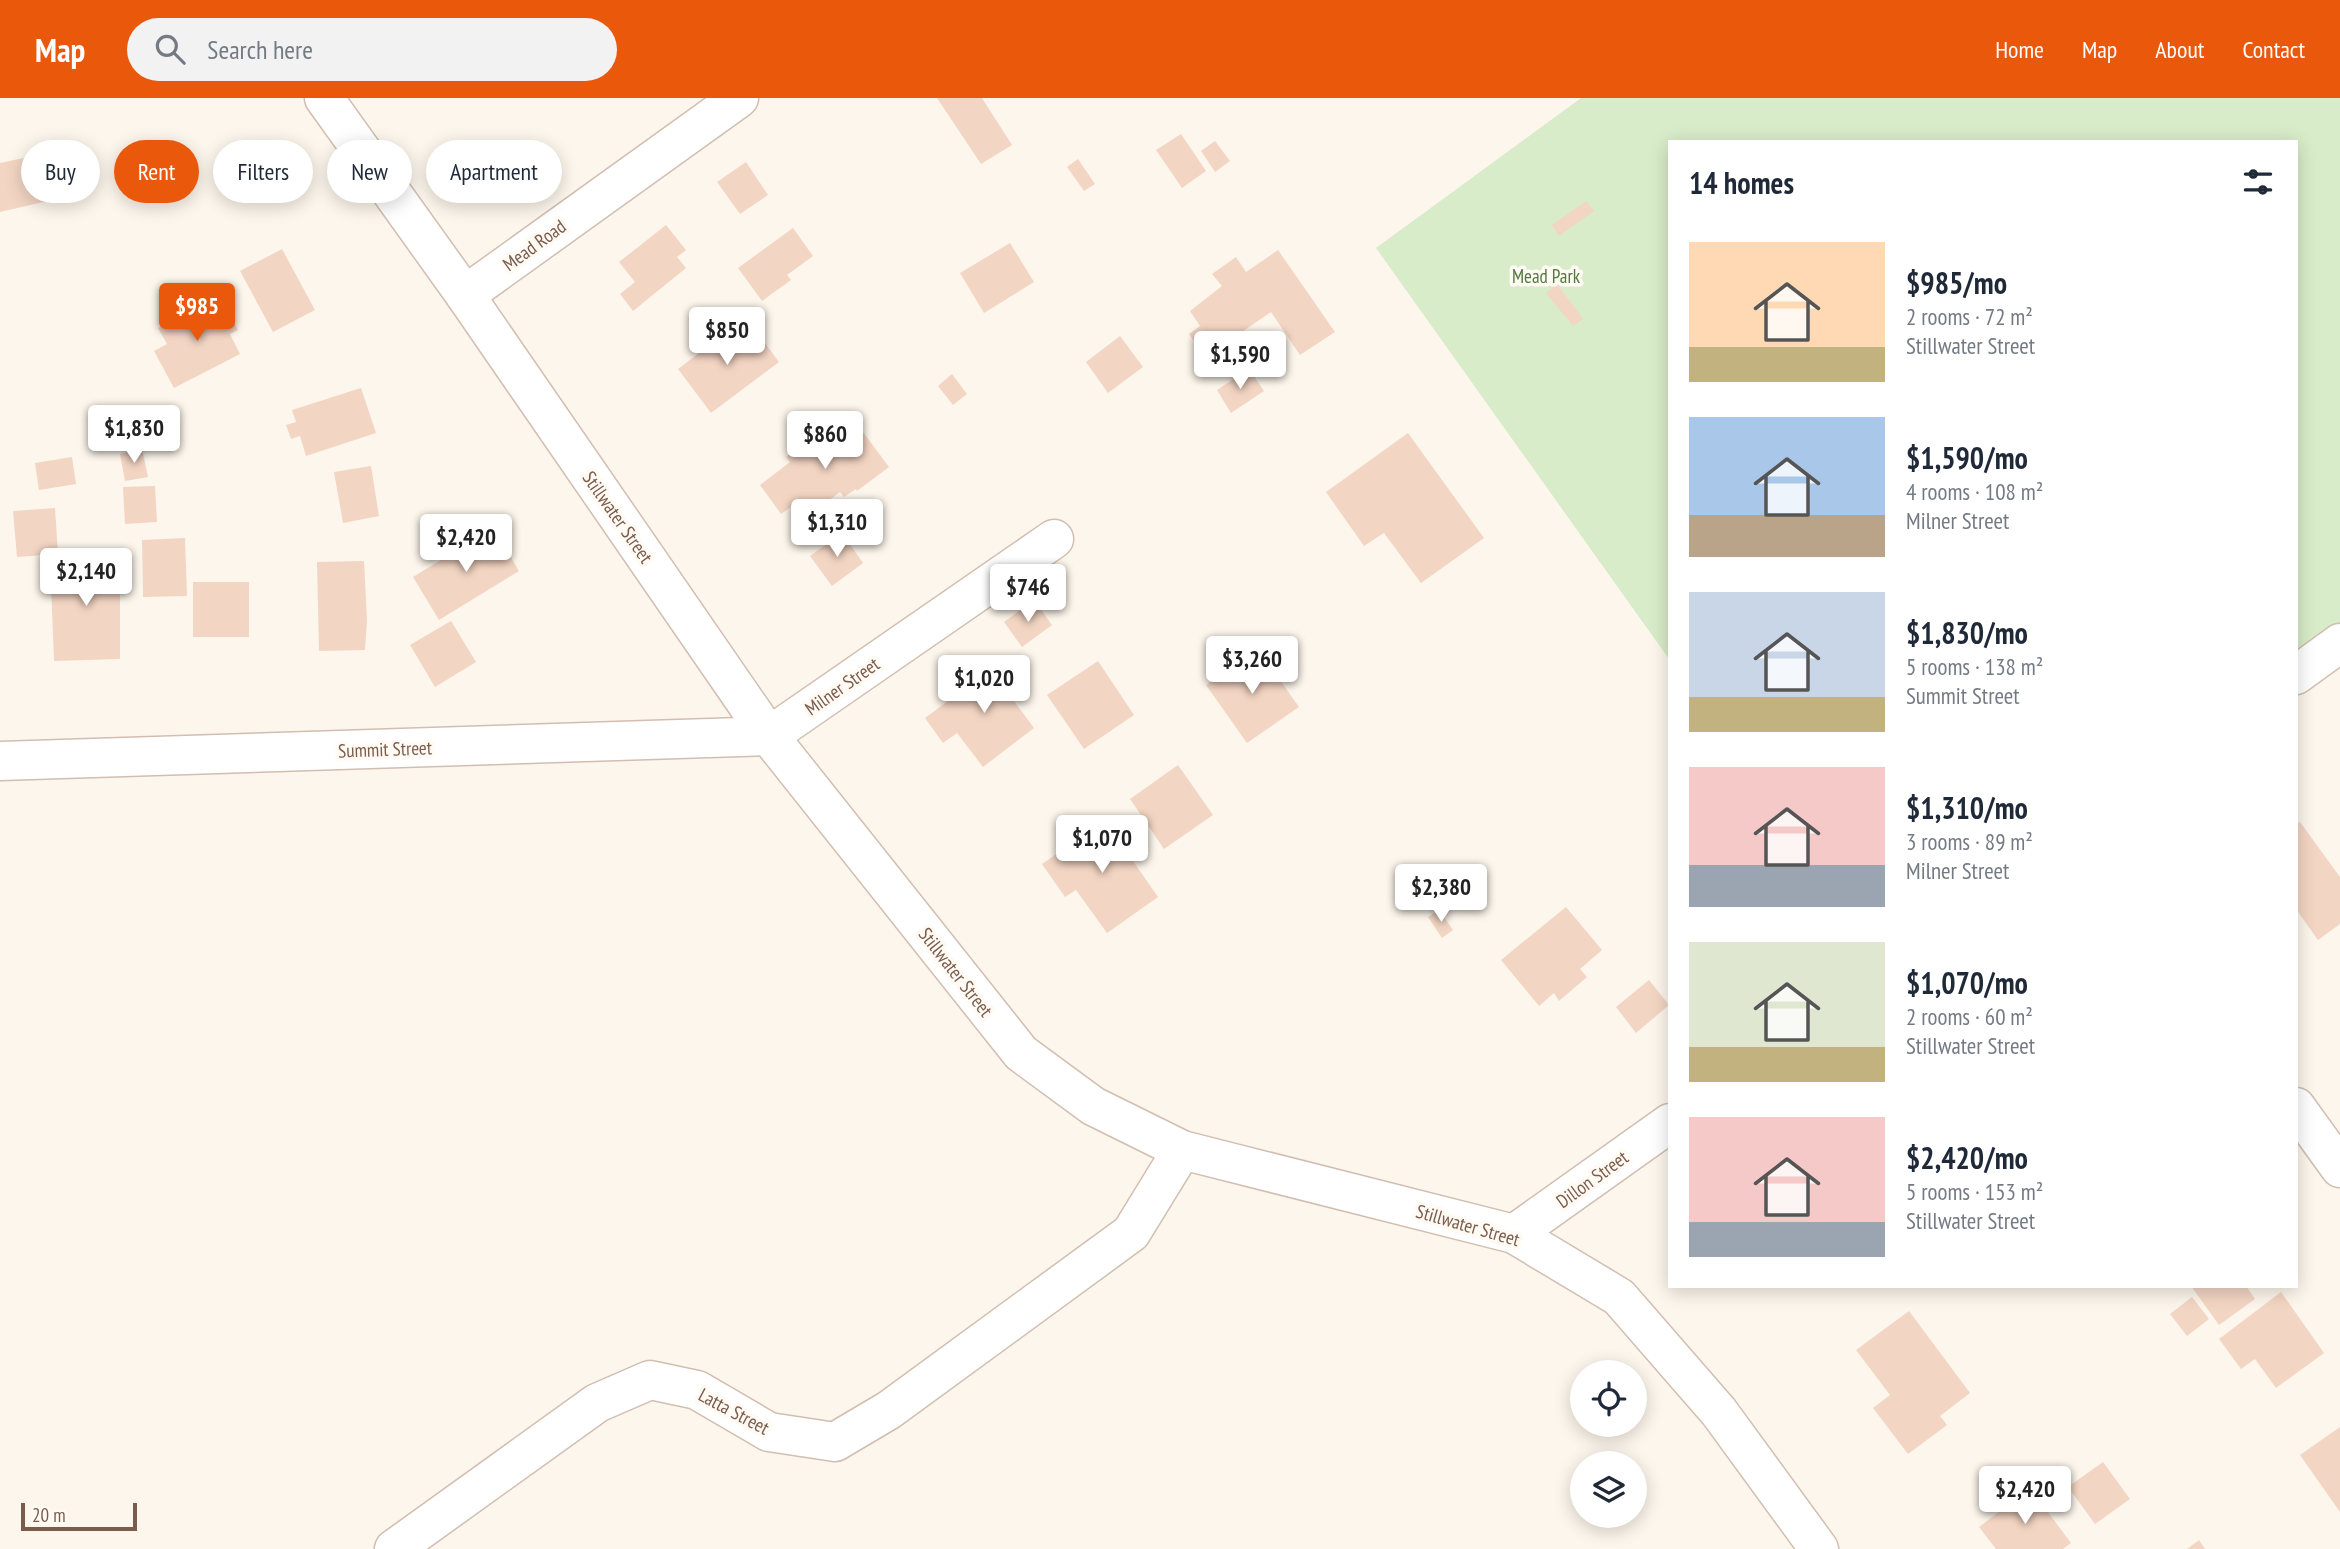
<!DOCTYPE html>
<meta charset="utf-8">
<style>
body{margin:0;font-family:"PT Sans Narrow",sans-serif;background:#f2f2f3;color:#1f2937;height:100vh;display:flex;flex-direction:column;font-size:26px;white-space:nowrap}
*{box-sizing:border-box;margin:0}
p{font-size:23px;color:#747a83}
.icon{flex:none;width:38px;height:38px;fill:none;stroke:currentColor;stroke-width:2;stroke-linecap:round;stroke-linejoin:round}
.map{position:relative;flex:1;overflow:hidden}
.panel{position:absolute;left:1668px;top:42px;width:630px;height:1148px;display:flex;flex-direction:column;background:#fff;border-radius:0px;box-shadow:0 4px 18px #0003}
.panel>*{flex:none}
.guide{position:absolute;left:21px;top:42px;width:665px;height:63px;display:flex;gap:14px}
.buttons{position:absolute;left:1570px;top:1262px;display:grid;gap:14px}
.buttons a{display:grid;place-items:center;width:77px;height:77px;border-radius:50%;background:#fff;box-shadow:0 4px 18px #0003;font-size:35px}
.scale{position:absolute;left:21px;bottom:18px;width:116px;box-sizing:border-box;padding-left:7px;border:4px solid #7a5c4d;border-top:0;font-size:19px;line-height:24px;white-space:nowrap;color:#7a5c4d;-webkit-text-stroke:5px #fffaf3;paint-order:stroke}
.price{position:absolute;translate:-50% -60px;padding:0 16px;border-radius:7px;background:#fff;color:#222;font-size:23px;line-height:46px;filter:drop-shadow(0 2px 4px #0008)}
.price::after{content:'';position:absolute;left:50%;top:42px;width:21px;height:16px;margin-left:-10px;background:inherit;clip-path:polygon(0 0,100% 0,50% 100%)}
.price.current{background:#ea580c;color:#fff}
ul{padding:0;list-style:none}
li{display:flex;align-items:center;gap:21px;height:175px;padding:0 21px}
li span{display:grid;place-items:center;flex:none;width:196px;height:140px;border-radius:0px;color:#555}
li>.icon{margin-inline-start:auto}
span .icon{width:84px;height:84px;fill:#fffc;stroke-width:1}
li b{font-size:30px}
h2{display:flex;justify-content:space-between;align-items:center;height:84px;padding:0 21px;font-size:30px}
.pill{padding:0 24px;border-radius:32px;background:#fff;box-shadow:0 4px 18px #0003;font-size:24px;line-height:63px}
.pill.current{background:#ea580c;color:#fff}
header{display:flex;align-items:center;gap:42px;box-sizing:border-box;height:98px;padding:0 35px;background:#ea580c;color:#fff}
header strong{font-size:33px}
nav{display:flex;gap:38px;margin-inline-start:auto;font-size:24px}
.search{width:490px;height:63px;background:#f2f2f3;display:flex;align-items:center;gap:18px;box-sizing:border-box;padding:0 24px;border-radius:38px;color:#747a83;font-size:26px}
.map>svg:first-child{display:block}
</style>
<header>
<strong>Map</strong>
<div class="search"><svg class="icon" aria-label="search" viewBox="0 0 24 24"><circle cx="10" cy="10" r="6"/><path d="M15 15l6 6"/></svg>Search here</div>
<nav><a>Home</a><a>Map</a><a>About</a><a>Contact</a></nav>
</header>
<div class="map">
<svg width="2340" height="1451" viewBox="0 0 2340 1451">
<rect width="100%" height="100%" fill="#fdf6ec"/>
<path fill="#d8ecc9" d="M1581,0H2340V533L2296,564V44H1670L1669,561L1376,150Z"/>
<g fill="#f3d5c3">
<path d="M937,0H982L1012,47L981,66Z"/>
<path d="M1181,36L1206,73L1182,90L1156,52Z"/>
<path d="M1215,43L1230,63L1215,74L1201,53Z"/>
<path d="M38,57L48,103L0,114V65Z"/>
<path d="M1078,61L1095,86L1084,93L1067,69Z"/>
<path d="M746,64L768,97L740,116L717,84Z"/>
<path d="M1586,103L1594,113L1559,138L1552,127Z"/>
<path d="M666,127L686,152L677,159L686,170L633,213L620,196L635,184L619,164Z"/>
<path d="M793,130L813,158L787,177L791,182L762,203L738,170Z"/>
<path d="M1010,145L1034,184L984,215L960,175Z"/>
<path d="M282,151L315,212L273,234L240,173Z"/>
<path d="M1278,152L1335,234L1300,257L1271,214L1233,240L1241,253L1214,271L1189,236L1200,228L1190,213L1222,188L1212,176L1236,159L1246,174Z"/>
<path d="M1557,186L1583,221L1573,228L1546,195Z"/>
<path d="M211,202L219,218L228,213L238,232L230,236L240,256L174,290L154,253L167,246L158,230Z"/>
<path d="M736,227L749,243L758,236L779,264L711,315L678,271Z"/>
<path d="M1120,238L1143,269L1108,295L1086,264Z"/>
<path d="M1249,271L1264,293L1231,315L1217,292Z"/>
<path d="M952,276L967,296L953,307L938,288Z"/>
<path d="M361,290L376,335L306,358L300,338L291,341L286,327L296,324L292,312Z"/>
<path d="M851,318L889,369L857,393L856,391L844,399L840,394L801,423L791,409L781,416L760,387L790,364L786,359L798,349L804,356Z"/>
<path d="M1408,335L1484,440L1421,485L1384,435L1364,448L1326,394Z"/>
<path d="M142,351L148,379L125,383L120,356Z"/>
<path d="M72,359L76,386L39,392L35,365Z"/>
<path d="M371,368L379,418L343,425L334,374Z"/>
<path d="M155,388L157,424L125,426L123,389Z"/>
<path d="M55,410L58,456L17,459L13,413Z"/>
<path d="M493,430L519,473L439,522L413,479Z"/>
<path d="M842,435L863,465L832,488L810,458Z"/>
<path d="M185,440L187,498L143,499L142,442Z"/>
<path d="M84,455H99L100,460L120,459V561L54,563L50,461L85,460Z"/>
<path d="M364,463L367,522L365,552L319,553L317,464Z"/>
<rect x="193" y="484" width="56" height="55"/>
<path d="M1034,502L1052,527L1022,549L1004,524Z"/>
<path d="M451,523L476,564L435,589L410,547Z"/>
<path d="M1258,551L1299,609L1247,645L1206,587Z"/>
<path d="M1003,562L1021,586L1008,595L1034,630L983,669L957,635L943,645L925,620Z"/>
<path d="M1098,563L1134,617L1084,651L1047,597Z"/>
<path d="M1178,667L1213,717L1164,751L1130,701Z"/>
<path d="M1104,723L1112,734L1123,727L1134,742L1124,750L1158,799L1107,835L1076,792L1065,799L1042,766Z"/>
<path d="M2300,724L2340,779V826L2318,842L2296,811V726Z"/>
<path d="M1566,809L1602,852L1580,871L1587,879L1559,903L1554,895L1539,908L1501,862Z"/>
<path d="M1439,812L1453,832L1442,840L1428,819Z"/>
<path d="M1649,882L1669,907L1636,935L1616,909Z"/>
<path d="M2191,1188H2246L2255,1201L2219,1227Z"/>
<path d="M2281,1194L2324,1255L2276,1290L2255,1261L2241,1271L2219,1241Z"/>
<path d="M2192,1199L2209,1221L2187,1238L2170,1216Z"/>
<path d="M1909,1213L1970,1295L1940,1318L1947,1327L1908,1356L1873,1310L1890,1297L1856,1252Z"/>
<path d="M2340,1329V1414L2300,1357Z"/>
<path d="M2103,1364L2130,1401L2095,1426L2068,1389Z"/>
<path d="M2030,1390L2071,1445L2063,1451H1996L1979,1429Z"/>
<path d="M2199,1442L2205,1451H2187Z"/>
</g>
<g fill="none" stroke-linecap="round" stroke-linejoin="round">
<g stroke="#d1beb0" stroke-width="41">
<g id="minor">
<path d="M324,0L465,197L769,638L1021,955L1093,1008L1182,1052L1514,1136L1619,1199L1719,1314L1819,1451"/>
<path d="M465,197L739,0"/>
<path d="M2296,577L2340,545"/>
<path d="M0,663L769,638L1054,441"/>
<path d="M2296,1009L2340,1070"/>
<path d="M1514,1136L1670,1025"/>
<path d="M394,1451L597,1305L650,1282L697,1292L769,1334L835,1344L889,1312L1131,1135L1182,1052"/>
</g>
</g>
<use href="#minor" stroke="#fff" stroke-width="38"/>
</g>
<g text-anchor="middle" stroke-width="7" stroke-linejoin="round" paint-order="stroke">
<g font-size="19" fill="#7a5c4d" stroke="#fffaf3">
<text transform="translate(534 147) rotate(-36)" y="7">Mead Road</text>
<text transform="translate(618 419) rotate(55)" y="7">Stillwater Street</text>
<text transform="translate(842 588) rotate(-35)" y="7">Milner Street</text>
<text transform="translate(385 651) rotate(-2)" y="7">Summit Street</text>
<text transform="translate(956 874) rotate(52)" y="7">Stillwater Street</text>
<text transform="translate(1592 1081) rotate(-36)" y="7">Dillon Street</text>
<text transform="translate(1468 1127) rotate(16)" y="7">Stillwater Street</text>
<text transform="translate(734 1313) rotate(28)" y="7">Latta Street</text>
</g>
<g font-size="19" fill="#537a41" stroke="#fffaf3">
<text x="1546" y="185">Mead Park</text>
</g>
</g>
</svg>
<div class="buttons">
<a><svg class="icon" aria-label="locate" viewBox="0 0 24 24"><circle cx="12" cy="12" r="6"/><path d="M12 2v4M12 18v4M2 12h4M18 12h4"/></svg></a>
<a><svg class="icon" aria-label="layers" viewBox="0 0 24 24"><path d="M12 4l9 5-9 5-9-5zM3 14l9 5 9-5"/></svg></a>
</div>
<div class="scale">20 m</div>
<b class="price current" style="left:197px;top:245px">$985</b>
<b class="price" style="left:727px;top:269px">$850</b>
<b class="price" style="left:1240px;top:293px">$1,590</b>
<b class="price" style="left:134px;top:367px">$1,830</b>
<b class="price" style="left:825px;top:373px">$860</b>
<b class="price" style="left:837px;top:461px">$1,310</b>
<b class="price" style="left:466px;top:476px">$2,420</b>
<b class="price" style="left:86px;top:510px">$2,140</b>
<b class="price" style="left:1028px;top:526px">$746</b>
<b class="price" style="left:1252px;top:598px">$3,260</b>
<b class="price" style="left:984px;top:617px">$1,020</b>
<b class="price" style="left:1102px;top:777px">$1,070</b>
<b class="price" style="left:1441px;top:826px">$2,380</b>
<b class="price" style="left:2025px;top:1428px">$2,420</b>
<div class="guide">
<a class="pill">Buy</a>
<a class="pill current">Rent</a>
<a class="pill">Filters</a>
<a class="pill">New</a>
<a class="pill">Apartment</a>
</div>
<section class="panel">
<h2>14 homes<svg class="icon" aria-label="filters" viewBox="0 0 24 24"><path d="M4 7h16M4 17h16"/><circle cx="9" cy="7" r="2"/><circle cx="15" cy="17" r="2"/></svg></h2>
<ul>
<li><span style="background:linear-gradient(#ffd9b3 75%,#c2b280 0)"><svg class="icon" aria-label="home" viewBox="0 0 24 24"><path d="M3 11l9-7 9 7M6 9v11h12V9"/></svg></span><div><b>$985/mo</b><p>2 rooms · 72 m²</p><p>Stillwater Street</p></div></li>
<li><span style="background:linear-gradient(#a9c7e8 70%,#b9a48a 0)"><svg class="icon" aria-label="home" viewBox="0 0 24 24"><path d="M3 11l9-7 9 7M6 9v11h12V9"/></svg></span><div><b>$1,590/mo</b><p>4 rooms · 108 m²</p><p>Milner Street</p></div></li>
<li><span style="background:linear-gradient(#c9d6e8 75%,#c2b280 0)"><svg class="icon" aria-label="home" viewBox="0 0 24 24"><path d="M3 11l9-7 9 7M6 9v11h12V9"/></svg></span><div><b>$1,830/mo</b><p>5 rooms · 138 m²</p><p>Summit Street</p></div></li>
<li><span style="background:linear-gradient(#f6c9c9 70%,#9aa5b1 0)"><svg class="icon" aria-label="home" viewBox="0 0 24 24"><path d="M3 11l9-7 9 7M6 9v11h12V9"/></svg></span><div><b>$1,310/mo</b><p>3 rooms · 89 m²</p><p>Milner Street</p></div></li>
<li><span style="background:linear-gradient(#dfe7d0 75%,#c2b280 0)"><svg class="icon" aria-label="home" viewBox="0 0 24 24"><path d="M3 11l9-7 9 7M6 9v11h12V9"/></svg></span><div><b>$1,070/mo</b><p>2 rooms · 60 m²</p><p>Stillwater Street</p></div></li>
<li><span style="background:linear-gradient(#f6c9c9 75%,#9aa5b1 0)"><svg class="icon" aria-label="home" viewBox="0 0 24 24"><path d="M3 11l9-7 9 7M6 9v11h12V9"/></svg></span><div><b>$2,420/mo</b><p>5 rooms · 153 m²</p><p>Stillwater Street</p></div></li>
</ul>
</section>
</div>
